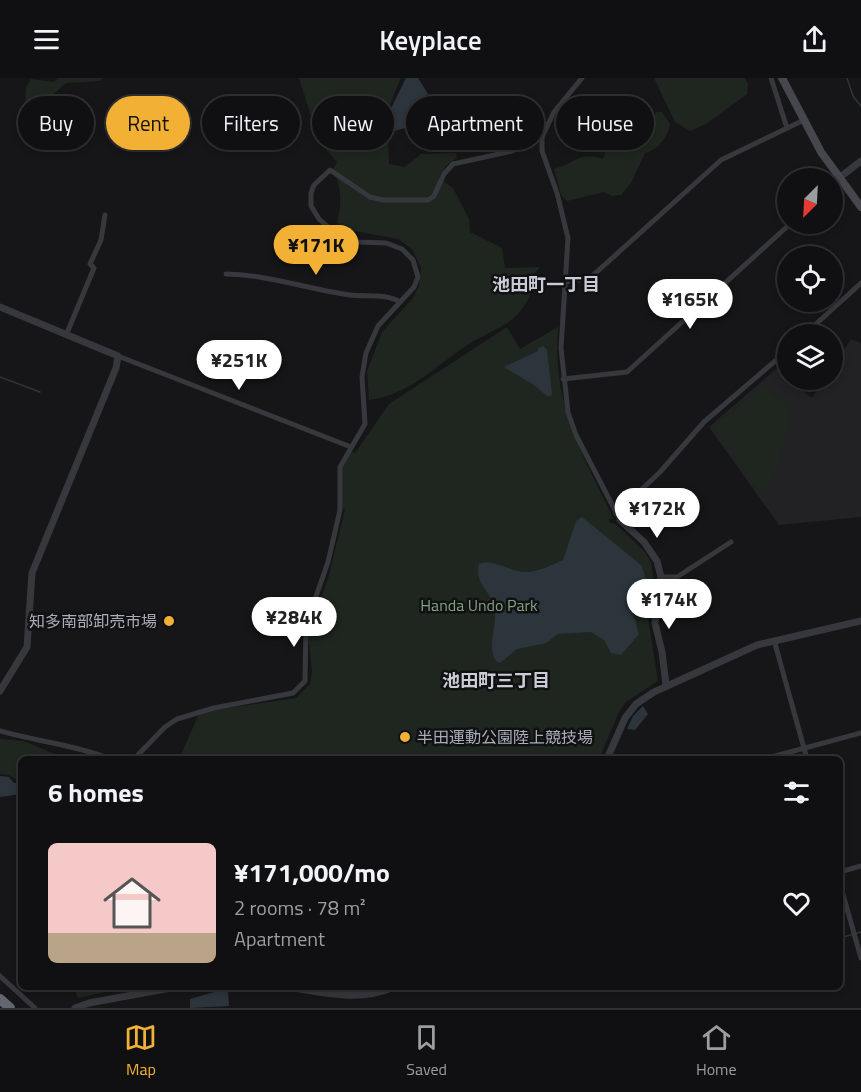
<!DOCTYPE html>
<meta charset="utf-8">
<style>
body{margin:0;font-family:"Titillium Web","Noto Sans JP",sans-serif;background:#1e1e20;color:#f1f3f6;height:100vh;display:flex;flex-direction:column;font-size:22px;white-space:nowrap}
*{box-sizing:border-box;margin:0}
p{font-size:20px;color:#9c9d9f}
.icon{flex:none;width:33px;height:33px;fill:none;stroke:currentColor;stroke-width:2;stroke-linecap:round;stroke-linejoin:round}
.map{position:relative;flex:1;overflow:hidden}
.panel{position:absolute;left:18px;top:678px;width:825px;height:234px;display:flex;flex-direction:column;background:#101012;border-radius:9px;box-shadow:0 3px 9px #0003,0 0 0 2px #303032}
.panel>*{flex:none}
.top-card{position:absolute;left:18px;top:18px;width:825px;height:54px;display:flex;gap:12px}
.needle{width:39px;rotate:204deg}
.fabs{position:absolute;left:777px;top:90px;display:grid;gap:12px}
.fabs a{display:grid;place-items:center;width:66px;height:66px;border-radius:50%;background:#101012;box-shadow:0 3px 9px #0003,0 0 0 2px #303032;font-size:30px}
.price{position:absolute;translate:-50% -51px;padding:0 14px;border-radius:21px;background:#fff;color:#222;font-size:20px;line-height:39px;filter:drop-shadow(0 2px 3px #0008)}
.price::after{content:'';position:absolute;left:50%;top:36px;width:18px;height:14px;margin-left:-9px;background:inherit;clip-path:polygon(0 0,100% 0,50% 100%)}
.price.on{background:#f2b134;color:#111}
ul{padding:0;list-style:none}
li{display:flex;align-items:center;gap:18px;height:150px;padding:0 30px}
li+li{border-top:2px solid #303032}
li span{display:grid;place-items:center;flex:none;width:168px;height:120px;border-radius:9px;color:#555}
li>.icon{margin-inline-start:auto}
span .icon{width:72px;height:72px;fill:#fffc;stroke-width:1}
li b{font-size:26px}
h2{display:flex;justify-content:space-between;align-items:center;height:72px;padding:0 30px;font-size:26px}
.pill{padding:0 21px;border-radius:27px;background:#101012;box-shadow:0 3px 9px #0003,0 0 0 2px #303032;font-size:21px;line-height:54px}
.pill.on{background:#f2b134;color:#111}
header{display:flex;justify-content:space-between;align-items:center;height:78px;padding:0 30px;background:#101012;font-size:27px;font-weight:600}
.dock{display:flex;justify-content:space-around;align-items:center;height:84px;border-top:2px solid #303032;background:#101012;font-size:16px;color:#9c9d9f}
.dock a{display:grid;justify-items:center;gap:3px}
.dock .on{color:#f2b134}
.map>svg:first-child{display:block}
</style>
<header><svg class="icon" aria-label="menu" viewBox="0 0 24 24"><path d="M4 6h16M4 12h16M4 18h16"/></svg>Keyplace<svg class="icon" aria-label="share" viewBox="0 0 24 24"><path d="M12 15V3M7 8l5-5 5 5M5 13v7h14v-7"/></svg></header>
<div class="map">
<svg width="861" height="930" viewBox="0 0 861 930">
<rect width="100%" height="100%" fill="#161618"/>
<path fill="#222225" d="M851,261L861,265V439L779,447L709,349L778,289L788,302L812,320L824,302H832L833,289Z"/>
<g fill="#1e261f">
<path d="M58,0H103L99,3L66,5L38,30L30,33L25,27L26,9L31,1L54,4Z"/>
<path d="M299,0H401C383,39 388,45 389,86L405,89L421,76L456,75L457,80L446,88L439,100L453,110L469,141L470,154L502,170L505,190L540,189L530,200C534,214 527,226 517,237C504,250 484,256 469,266C436,287 410,317 369,322L367,293L382,254L413,220L419,208L421,190L412,171L398,161L354,153L337,145C342,126 342,110 333,92L337,84L319,63Z"/>
<path d="M654,0H745L748,6L747,16L706,46L690,53L675,44Z"/>
<path d="M656,34H662L670,46C668,59 658,72 645,75L631,105L621,117L612,118L604,114L567,123L561,117L554,91C576,85 580,73 603,81L605,75L601,68L606,63V52L616,48L651,51L652,41Z"/>
<path d="M507,249L520,271L558,249C552,326 581,374 614,441H610L609,444L617,447L645,474L651,484L654,506L648,532L649,546L658,603L626,624L619,634L599,681H179L198,638L215,632L296,620L310,606L312,594L308,555L328,501L345,431L341,430L342,390L351,373L355,375L389,326Z"/>
<path d="M763,307L791,331L783,375L777,393H774L768,409L760,415L713,350Z"/>
<path d="M0,661L24,663L66,681H21V705L9,697L0,696Z"/>
<path d="M78,909H125L78,920L75,912Z"/>
</g>
<g fill="#2c353c">
<path d="M406,0H418L428,16L435,35C425,48 403,49 389,55L391,30Z"/>
<path d="M543,268L547,272L552,317L548,319L534,307L504,289L538,273V270Z"/>
<path d="M582,439L641,487L647,504L644,512L634,515L629,523L639,556L621,577L611,575L604,562L591,554L558,556L546,565L517,571L500,585L495,582C486,563 500,546 493,525C488,511 474,504 479,486C494,480 509,494 526,494C539,494 551,487 563,482L576,443Z"/>
<path d="M643,628L648,636L635,652L627,651L633,638Z"/>
<path d="M0,698L9,699L14,705H19L21,716L0,719Z"/>
<path d="M218,913H228L229,928L190,930V921Z"/>
</g>
<g fill="none" stroke-linecap="round" stroke-linejoin="round">
<g stroke="#2c353c" stroke-width="1.5">
<path d="M847,0L853,18L861,28"/>
<path d="M0,299L40,314"/>
<path d="M840,860L861,854"/>
<path d="M649,911L657,909"/>
</g>
<g stroke="#37383d" stroke-width="5">
<path d="M582,0L554,34L542,59V73L557,115L568,160L561,270L568,334L576,357L620,442"/>
<path d="M771,0L787,50"/>
<path d="M832,107L839,100"/>
<path d="M226,196C270,197 307,211 350,217C367,219 385,215 400,224"/>
<path d="M566,204L590,200L721,82L804,42"/>
<path d="M67,255L94,190L90,186L101,162L105,137"/>
<path d="M805,256L861,205"/>
<path d="M118,278L351,369"/>
<path d="M563,301L627,294L790,146"/>
<path d="M616,436L660,394L704,344L788,272"/>
<path d="M661,499H677L731,464"/>
<path d="M774,562L807,681"/>
<path d="M0,653C39,664 72,666 111,681"/>
<path d="M134,681L165,649L177,641L214,630L293,615L305,603L306,547L328,484L340,432V389L365,346L362,299L366,275L378,248L414,209L418,199L413,182L402,171L386,165L359,164L328,149L319,141L311,128V115L314,107L330,92L370,119L383,122H428L434,118L444,96L453,86L512,73L542,59"/>
<path d="M764,681L861,655"/>
<path d="M840,794L861,788"/>
<path d="M840,806L861,880"/>
<path d="M0,898L35,930"/>
</g>
<g stroke="#37383d" stroke-width="7">
<path d="M839,100L861,83"/>
<path d="M0,229L118,278L116,290L32,495L27,569L0,613"/>
<path d="M620,442L644,464L657,483L661,499L655,545L662,574L666,607"/>
<path d="M607,681L625,640L636,626L654,614L757,567L861,543"/>
<path d="M288,909C325,915 359,924 394,909"/>
<path d="M75,930L89,925L176,909"/>
</g>
<path stroke="#45474d" stroke-width="8" d="M782,0L821,74L861,129"/>
<path stroke="#63666e" stroke-width="10" d="M0,921L10,930"/>
</g>
<g fill="#f2b134" stroke="#111113" stroke-width="2">
<circle cx="169" cy="543" r="6"/>
<circle cx="405" cy="659" r="6"/>
</g>
<g text-anchor="middle" stroke-width="5" stroke-linejoin="round" paint-order="stroke">
<g font-size="16" fill="#7fa381" stroke="#111113">
<text x="479" y="533">Handa Undo Park</text>
</g>
<g font-size="16" fill="#a8adb8" stroke="#111113" text-anchor="end">
<text x="157" y="549">知多南部卸売市場</text>
<text x="417" y="665" text-anchor="start">半田運動公園陸上競技場</text>
</g>
<g font-size="18" font-weight="bold" fill="#c9ccd4" stroke="#111113">
<text x="546" y="213">池田町一丁目</text>
<text x="496" y="609">池田町三丁目</text>
</g>
</g>
</svg>
<div class="fabs">
<a><svg class="needle" viewBox="-14 -14 28 28"><path d="M0-13l5 13h-10z" fill="#e53935"/><path d="M0 13l5-13h-10z" fill="#9c9d9f"/></svg></a>
<a><svg class="icon" aria-label="locate" viewBox="0 0 24 24"><circle cx="12" cy="12" r="6"/><path d="M12 2v4M12 18v4M2 12h4M18 12h4"/></svg></a>
<a><svg class="icon" aria-label="layers" viewBox="0 0 24 24"><path d="M12 4l9 5-9 5-9-5zM3 14l9 5 9-5"/></svg></a>
</div>
<b class="price on" style="left:316px;top:198px">¥171K</b>
<b class="price" style="left:690px;top:252px">¥165K</b>
<b class="price" style="left:239px;top:313px">¥251K</b>
<b class="price" style="left:657px;top:461px">¥172K</b>
<b class="price" style="left:669px;top:552px">¥174K</b>
<b class="price" style="left:294px;top:570px">¥284K</b>
<div class="top-card">
<a class="pill">Buy</a>
<a class="pill on">Rent</a>
<a class="pill">Filters</a>
<a class="pill">New</a>
<a class="pill">Apartment</a>
<a class="pill">House</a>
</div>
<section class="panel">
<h2>6 homes<svg class="icon" aria-label="filters" viewBox="0 0 24 24"><path d="M4 7h16M4 17h16"/><circle cx="9" cy="7" r="2"/><circle cx="15" cy="17" r="2"/></svg></h2>
<ul>
<li><span style="background:linear-gradient(#f6c9c9 75%,#b9a48a 0)"><svg class="icon" aria-label="home" viewBox="0 0 24 24"><path d="M3 11l9-7 9 7M6 9v11h12V9"/></svg></span><div><b>¥171,000/mo</b><p>2 rooms · 78 m²</p><p>Apartment</p></div><svg class="icon" aria-label="heart" viewBox="0 0 24 24"><path d="M12 20l-8-8c-3-5 5-10 8-4 3-6 11-1 8 4z"/></svg></li>
</ul>
</section>
</div>
<nav class="dock">
<a class="on"><svg class="icon" aria-label="map" viewBox="0 0 24 24"><path d="M3 6l6-2 6 2 6-2v14l-6 2-6-2-6 2zM9 4v14M15 6v14"/></svg>Map</a>
<a><svg class="icon" aria-label="saved" viewBox="0 0 24 24"><path d="M7 4h10v16l-5-4-5 4z"/></svg>Saved</a>
<a><svg class="icon" aria-label="home" viewBox="0 0 24 24"><path d="M3 11l9-7 9 7M6 9v11h12V9"/></svg>Home</a>
</nav>
